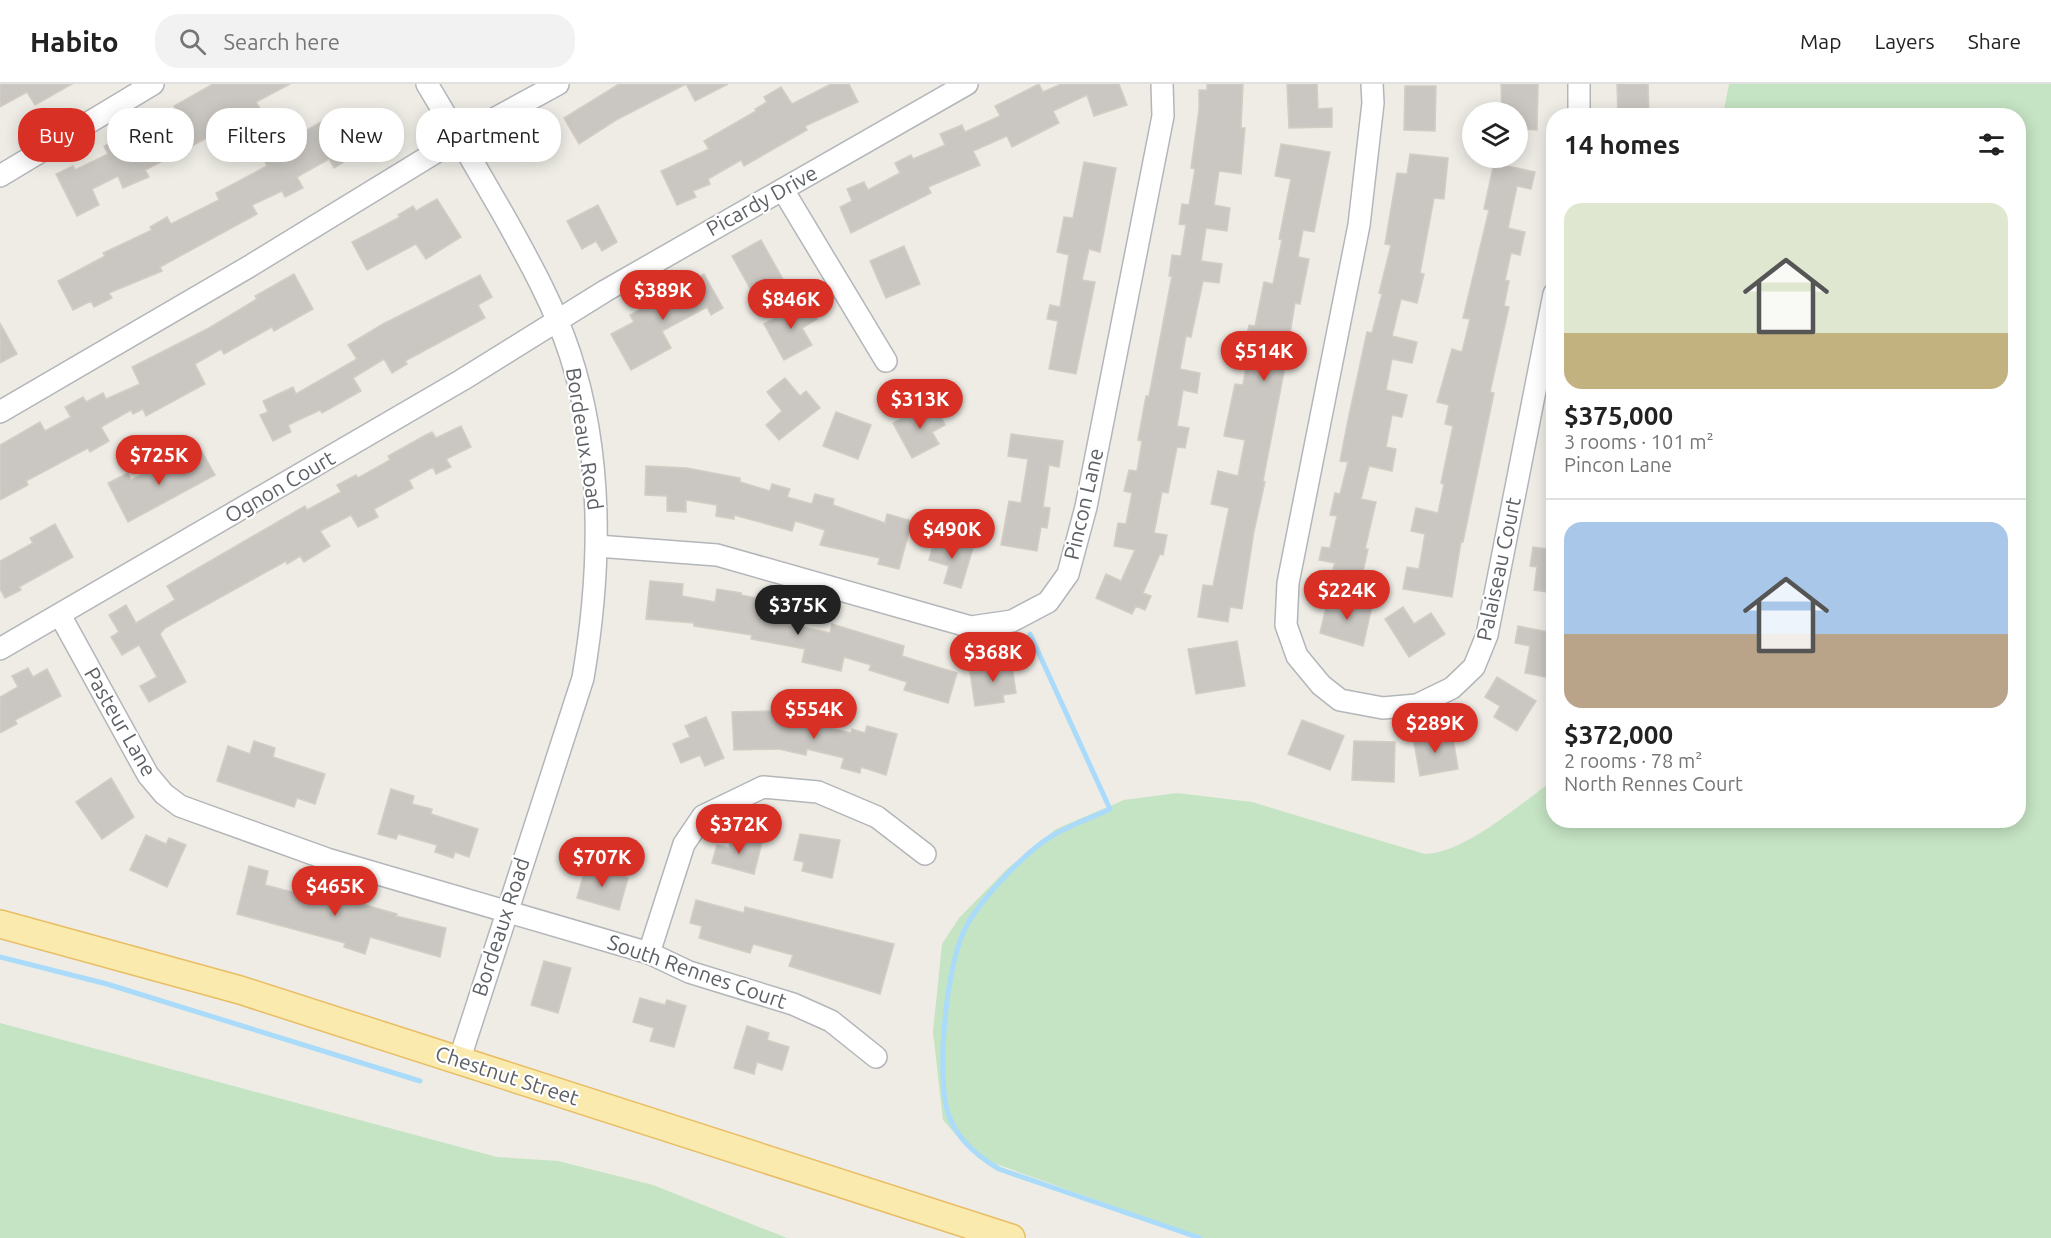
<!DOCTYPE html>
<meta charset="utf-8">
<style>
body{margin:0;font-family:Ubuntu,sans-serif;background:#f2f2f2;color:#222;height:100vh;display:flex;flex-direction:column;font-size:22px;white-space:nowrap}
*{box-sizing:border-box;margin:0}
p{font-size:20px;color:#767676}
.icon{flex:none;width:33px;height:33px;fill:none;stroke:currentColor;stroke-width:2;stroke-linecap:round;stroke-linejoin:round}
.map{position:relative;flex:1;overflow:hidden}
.details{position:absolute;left:1546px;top:24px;width:480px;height:720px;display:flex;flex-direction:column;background:#fff;border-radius:24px;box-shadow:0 3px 15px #0003}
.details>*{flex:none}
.banner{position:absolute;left:18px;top:24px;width:570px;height:54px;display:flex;gap:12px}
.tools{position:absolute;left:1462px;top:18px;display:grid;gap:12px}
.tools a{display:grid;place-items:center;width:66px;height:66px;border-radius:50%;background:#fff;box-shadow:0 3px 15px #0003;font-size:30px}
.price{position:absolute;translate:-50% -51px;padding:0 14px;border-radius:21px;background:#d93025;color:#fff;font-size:20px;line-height:39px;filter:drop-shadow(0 2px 3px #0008)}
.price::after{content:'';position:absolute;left:50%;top:36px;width:18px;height:14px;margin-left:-9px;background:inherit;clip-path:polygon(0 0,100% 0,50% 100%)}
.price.selected{background:#222;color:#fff}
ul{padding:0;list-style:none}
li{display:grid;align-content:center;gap:12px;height:318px;padding:0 18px}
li+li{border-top:2px solid #e0e0e0}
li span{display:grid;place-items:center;height:186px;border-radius:18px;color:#555}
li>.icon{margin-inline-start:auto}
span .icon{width:108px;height:108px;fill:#fffc;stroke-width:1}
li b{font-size:26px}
h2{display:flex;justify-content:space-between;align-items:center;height:72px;padding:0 18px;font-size:26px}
.chip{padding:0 21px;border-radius:24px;background:#fff;box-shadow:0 3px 15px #0003;font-size:21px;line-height:54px}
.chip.selected{background:#d93025;color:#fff}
header{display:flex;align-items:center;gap:36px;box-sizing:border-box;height:84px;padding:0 30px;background:#fff;border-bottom:2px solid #e0e0e0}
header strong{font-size:28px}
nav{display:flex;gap:33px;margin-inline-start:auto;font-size:21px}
.search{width:420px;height:54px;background:#f2f2f2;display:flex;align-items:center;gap:15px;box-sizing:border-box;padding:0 21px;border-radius:24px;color:#767676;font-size:22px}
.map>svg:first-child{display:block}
</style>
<header>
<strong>Habito</strong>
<div class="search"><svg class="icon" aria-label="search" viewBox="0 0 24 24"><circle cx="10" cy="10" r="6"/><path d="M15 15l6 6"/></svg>Search here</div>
<nav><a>Map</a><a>Layers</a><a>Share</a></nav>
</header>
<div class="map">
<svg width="2051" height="1154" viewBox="0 0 2051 1154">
<rect width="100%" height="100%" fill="#eeece5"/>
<g fill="#c5e4c3">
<path d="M1729,0H2051V1154H1203L982,1075L963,1059L943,1036L933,948L942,860L959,834L1007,785L1056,745L1124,716L1177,709L1252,718L1425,770C1464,770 1521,719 1554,696V736H2019V32L1723,31Z"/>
<path d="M0,939L497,1073L558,1077L653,1101L787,1154H0Z"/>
</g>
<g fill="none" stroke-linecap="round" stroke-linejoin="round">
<g stroke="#aadbfa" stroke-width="5">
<path d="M1030,550L1110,725C1091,734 1070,741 1052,752C1026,767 982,814 967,841C946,876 936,991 948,1029C956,1055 977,1072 999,1085L1200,1154"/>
<path d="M0,873L107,900L420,997"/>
</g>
</g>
<g fill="#cac7c2" stroke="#d3cdc4" stroke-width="1.5">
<path d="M0,0H72L35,21L27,8L0,23Z"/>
<path d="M213,0H290L256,18L261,26L145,86L149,93L123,104L118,92L92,105L99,121L77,132L56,90L73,82L75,86L108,70L104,62L120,54L126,67L161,52L159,47L181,35L174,22Z"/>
<path d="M619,0H728L695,17L686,0L616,36L579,60L564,34Z"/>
<path d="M831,0H849L858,18L805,42L807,46L744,82L741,76L708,95L710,100L693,107L696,113L677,121L661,87L709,65L704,57L756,27L755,25L767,18L764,13L781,3L792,20Z"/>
<path d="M1039,0L1043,8L1061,0H1119L1127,21L1094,32L1087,11L1053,27L1059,39L1012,63L1007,52L973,67L980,81L928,103L931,109L851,149L840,123L852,117L847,105L864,98L868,106L900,89L895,79L911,71L913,75L945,61L940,50L962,41L965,48L1000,32L995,22Z"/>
<path d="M1207,0H1243L1241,44H1245L1241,90L1219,87L1214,121L1230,124L1227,147L1206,144L1201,177L1222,180L1219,199L1203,197L1191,253L1186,252L1180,285L1200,289L1197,309L1183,306L1177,342L1189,344L1185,364L1177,363L1168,409L1162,408L1154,449L1167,451L1163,471L1160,470L1143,509L1151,512L1145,526L1136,522L1132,530L1096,514L1106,490L1121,497L1135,466L1114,462L1118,439L1126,440L1132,409L1124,407L1129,386L1137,387L1142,357L1138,356L1146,312H1149L1172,192H1169L1172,171L1181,172L1186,141L1179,140L1182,120L1189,121L1195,85L1191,84L1199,25V6H1207Z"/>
<path d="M1287,0H1317L1318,25L1332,24V43L1289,44Z"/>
<path d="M1501,0H1538L1537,46L1518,45V28H1502Z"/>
<path d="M1617,0H1648L1649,32H1618Z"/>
<path d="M1405,2H1436L1435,47L1404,46Z"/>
<path d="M324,36L347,76L334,84L329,75L297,93L303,104L285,113L282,107L252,121L257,130L160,183L162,187L109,209L112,214L94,223L91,217L73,226L58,197L105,172L103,169L152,146L150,143L167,133L171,140L219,116L216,109L267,82L260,68L281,58L282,61Z"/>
<path d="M1281,60L1330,68L1314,148L1303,146L1298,173L1309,175L1300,220L1295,219L1290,250L1295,251L1291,273L1287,272L1263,397L1265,398L1254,447L1242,525L1230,523L1228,538L1198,533L1203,501L1213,502L1229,424L1211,420L1218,387L1238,392L1245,356L1224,352L1235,300L1243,301L1249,266L1244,265L1249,241L1255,242L1264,198L1273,200L1282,156L1279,155L1291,95L1275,92Z"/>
<path d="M1410,70L1448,74L1444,115L1434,114L1420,189L1424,190L1417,219L1401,215L1392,252L1417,258L1412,279L1392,275L1386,306L1407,311L1402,333L1392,331L1386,363L1396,365L1392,387L1369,382L1361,415L1376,418L1365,465H1368L1362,492L1333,485L1335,479L1319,476L1322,463L1330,464L1337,432L1330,431L1335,409L1340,410L1348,378L1340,377L1348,336L1367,248L1372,249L1382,210L1379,209L1391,161L1385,160L1397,89L1407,90Z"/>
<path d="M1084,78L1116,84L1100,168L1089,165L1082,196L1095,198L1076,290L1049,285L1058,237L1047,235L1050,221L1060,223L1069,171L1057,168L1064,133L1073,134Z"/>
<path d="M1494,79L1535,88L1531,105L1517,102L1508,144L1525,148L1520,171L1511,169L1505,196L1509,197L1504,222L1509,223L1490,308L1494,309L1463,458H1461L1452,513L1403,505L1407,483L1419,485L1425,450L1411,447L1416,424L1438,429L1444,400L1441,399L1453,342L1445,340L1449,321L1437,318L1452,265L1462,268L1470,235L1463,234L1489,126L1484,125Z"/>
<path d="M437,115L461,153L426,175L416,160L367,186L352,158L400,133L398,131L413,122L416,127Z"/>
<path d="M598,121L617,158L602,167L596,157L582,165L567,137Z"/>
<path d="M761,156L785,199L756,215L732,172Z"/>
<path d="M904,162L920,200L886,214L870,177Z"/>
<path d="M294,190L313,225L274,247L272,243L224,270L221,265L195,280L205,300L146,332L143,325L133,330L131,326L101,343L109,357L90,368L88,364L26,397L28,401L0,416V361L40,338L45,347L71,333L65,323L83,313L86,318L103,309L106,315L140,300L132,283L209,244L257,215L255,212Z"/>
<path d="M704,190L723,224L711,231L707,223L662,247L671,264L631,286L611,250L634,238L630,231Z"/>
<path d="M480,191L492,213L478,221L485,234L405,277L407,280L392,289L384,275L353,294L361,307L322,329L320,326L288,341L291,348L273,357L260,331L268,328L263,317L293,303L296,310L357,275L348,261L383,240Z"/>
<path d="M806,217L817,235L802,244L812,261L784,276L764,240Z"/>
<path d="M0,239L17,270L0,279Z"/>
<path d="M785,294L800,312L806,307L820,324L779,356L766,341L782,327L767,308Z"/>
<path d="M933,318L945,341L932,348L939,360L912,374L893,339Z"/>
<path d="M836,328L871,341L858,375L823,362Z"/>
<path d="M461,342L471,363L446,375L451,383L436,390L433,383L409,396L413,404L374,425L378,433L358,443L351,431L320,447L330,462L304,478L300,472L287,480L286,477L165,544L160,550L186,598L149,618L140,602L157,593L139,561L122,571L111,553L119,548L109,531L126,521L136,539L175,516L167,502L305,422L307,426L341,408L337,401L356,391L358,394L390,376L388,372L424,352L432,348L436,354Z"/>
<path d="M1011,350L1063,357L1059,383L1049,381L1043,423L1050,424L1047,444L1041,443L1037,467L1001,461L1009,417L1021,419L1028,375L1008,372Z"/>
<path d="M201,366L215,391L128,438L108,399L128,389L131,396L152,386L155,392Z"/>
<path d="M646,382L687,384L740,394V398L770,407L772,400L790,405L787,413L812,420L815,410L834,415L833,421L885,439L887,430L912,437L899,485L878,480L880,474L820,461L825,446L795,437L792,447L734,431V435L716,432L717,421L686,416V428L667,427V412L645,411Z"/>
<path d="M55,440L73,473L19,503L21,506L5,514L0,505V477L33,459L30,454Z"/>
<path d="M935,453L973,464L961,504L944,499L949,482L929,476Z"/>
<path d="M1533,463L1554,466V509L1534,506L1537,483L1530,482Z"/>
<path d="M650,497L683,500L682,512L715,518L717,505L741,509V511L780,519L776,537L830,549L832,540L904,562L902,572L957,589L948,619L904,606L907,598L869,586L871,581L844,573L841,587L802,578L805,565L751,555L752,551L694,542V539L646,535Z"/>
<path d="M1337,514L1372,522L1363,562L1320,549L1326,524L1334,526Z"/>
<path d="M1403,523L1414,540L1431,529L1445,550L1409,573L1385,535Z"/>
<path d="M1518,542L1554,549V577L1551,594L1525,589L1530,562L1515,559Z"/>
<path d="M1237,557L1245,602L1196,610L1188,565Z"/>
<path d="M1011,574L1016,609L1003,611L1004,618L975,622L970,588L988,586L987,577Z"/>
<path d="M28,584L33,593L47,585L61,612L15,636L17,640L0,649V613L18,603L12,592Z"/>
<path d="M1497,593L1536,617L1517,647L1494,633L1500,622L1485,613Z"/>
<path d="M774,627L775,631L851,649L852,645L865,649L867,642L897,650L886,691L861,683L860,689L841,684L844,674L807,665L806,671L779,665L734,666L732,628Z"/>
<path d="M706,633L724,674L705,682L700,671L681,679L673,660L690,653L685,642Z"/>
<path d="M1302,636L1344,652L1330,686L1288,670Z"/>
<path d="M1439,648L1441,656L1453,654L1458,685L1420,692L1413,653Z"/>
<path d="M254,657L275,664L273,673L325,690L315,720L297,714L294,723L217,697L228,662L250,670Z"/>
<path d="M1354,657L1395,658L1394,698L1352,696Z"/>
<path d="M111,694L134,733L102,755L76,718Z"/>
<path d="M391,705L414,712L412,720L432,725L431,730L478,745L469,773L455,768L453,774L435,768L437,761L398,750L396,755L378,750Z"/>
<path d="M800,750L840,756L832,794L802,787L804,778L794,776Z"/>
<path d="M146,751L166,760L169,754L186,761L167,803L130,786Z"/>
<path d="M732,751L762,758L754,790L712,779L717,761L729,764Z"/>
<path d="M249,782L268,787L265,801L300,810L302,803L397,830L396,832L446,844L440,873L370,853L365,870L344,863L345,859L237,830Z"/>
<path d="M586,782L628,794L619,826L577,814Z"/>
<path d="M696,816L744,829L745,823L894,860L880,910L789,882L793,871L753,860L750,869L699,854L702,842L690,839Z"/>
<path d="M544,877L571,884L558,929L531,921Z"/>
<path d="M640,914L665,921L667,916L686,922L674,963L650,957L654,944L633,938Z"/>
<path d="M747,942L769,949L767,956L789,963L782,986L757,978L754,990L734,984Z"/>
</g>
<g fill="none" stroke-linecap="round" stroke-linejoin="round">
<g stroke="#b3b6b9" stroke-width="24">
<g id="minor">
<path d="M427,0C453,43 478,87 503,130C528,175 554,221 570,270C604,374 601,488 583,594L459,977"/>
<path d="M1372,0L1373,19L1359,141L1288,499L1286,541L1297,572L1321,601L1340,616L1383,624L1417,621L1452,604L1474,583L1487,551L1554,210"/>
<path d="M1579,0V32"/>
<path d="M0,92L153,0"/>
<path d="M783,106L886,277"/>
<path d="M0,328L250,182L459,54L558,0"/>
<path d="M597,462L717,471L971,543L1012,537L1048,518L1068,490L1086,423L1163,32L1162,0"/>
<path d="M60,531L148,691L164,710L180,722L327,775L649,869L689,888L793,920L831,937L876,973"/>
<path d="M0,565L462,296L605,207L967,0"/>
<path d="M649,869L684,760L703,732L763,703L818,708L877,733L925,770"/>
</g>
</g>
<g stroke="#e9bd63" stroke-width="30">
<path id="major" d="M0,840L240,906L1011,1154"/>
</g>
<use href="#minor" stroke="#fff" stroke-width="21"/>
<use href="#major" stroke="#faeaae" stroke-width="27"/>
</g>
<g text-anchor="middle" stroke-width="4.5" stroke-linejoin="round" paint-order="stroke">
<g font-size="21" fill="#5d6165" stroke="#fff">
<text transform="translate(762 117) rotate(-29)" y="7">Picardy Drive</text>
<text transform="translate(584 355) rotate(81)" y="7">Bordeaux Road</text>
<text transform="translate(280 403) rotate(-30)" y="7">Ognon Court</text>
<text transform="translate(1084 420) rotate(-77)" y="7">Pincon Lane</text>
<text transform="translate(1499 485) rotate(-78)" y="7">Palaiseau Court</text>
<text transform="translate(120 638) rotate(60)" y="7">Pasteur Lane</text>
<text transform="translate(501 843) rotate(-72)" y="7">Bordeaux Road</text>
<text transform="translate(697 888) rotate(19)" y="7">South Rennes Court</text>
<text transform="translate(507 992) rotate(18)" y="7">Chestnut Street</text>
</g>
</g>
</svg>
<div class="tools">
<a><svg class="icon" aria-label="layers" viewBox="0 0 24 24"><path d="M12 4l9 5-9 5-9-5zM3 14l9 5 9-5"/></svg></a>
</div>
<b class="price" style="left:663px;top:237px">$389K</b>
<b class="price" style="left:791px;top:246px">$846K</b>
<b class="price" style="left:1264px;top:298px">$514K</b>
<b class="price" style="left:920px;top:346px">$313K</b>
<b class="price" style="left:159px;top:402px">$725K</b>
<b class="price" style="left:952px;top:476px">$490K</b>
<b class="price" style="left:1347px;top:537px">$224K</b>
<b class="price selected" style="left:798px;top:552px">$375K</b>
<b class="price" style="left:993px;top:599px">$368K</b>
<b class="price" style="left:814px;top:656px">$554K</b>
<b class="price" style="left:1435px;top:670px">$289K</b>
<b class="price" style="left:739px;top:771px">$372K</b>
<b class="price" style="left:602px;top:804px">$707K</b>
<b class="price" style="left:335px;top:833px">$465K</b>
<div class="banner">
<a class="chip selected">Buy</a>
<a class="chip">Rent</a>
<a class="chip">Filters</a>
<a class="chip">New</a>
<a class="chip">Apartment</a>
</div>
<section class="details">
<h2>14 homes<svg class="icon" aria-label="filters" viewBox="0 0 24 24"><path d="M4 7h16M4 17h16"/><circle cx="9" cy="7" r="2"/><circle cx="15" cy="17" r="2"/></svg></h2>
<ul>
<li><span style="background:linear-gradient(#dfe7d0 70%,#c2b280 0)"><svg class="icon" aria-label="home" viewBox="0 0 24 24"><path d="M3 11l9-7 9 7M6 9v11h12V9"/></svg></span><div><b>$375,000</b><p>3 rooms · 101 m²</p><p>Pincon Lane</p></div></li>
<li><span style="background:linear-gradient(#a9c7e8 60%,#b9a48a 0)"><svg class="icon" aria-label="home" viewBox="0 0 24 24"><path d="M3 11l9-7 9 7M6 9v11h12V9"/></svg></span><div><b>$372,000</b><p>2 rooms · 78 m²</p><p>North Rennes Court</p></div></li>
</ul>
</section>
</div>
